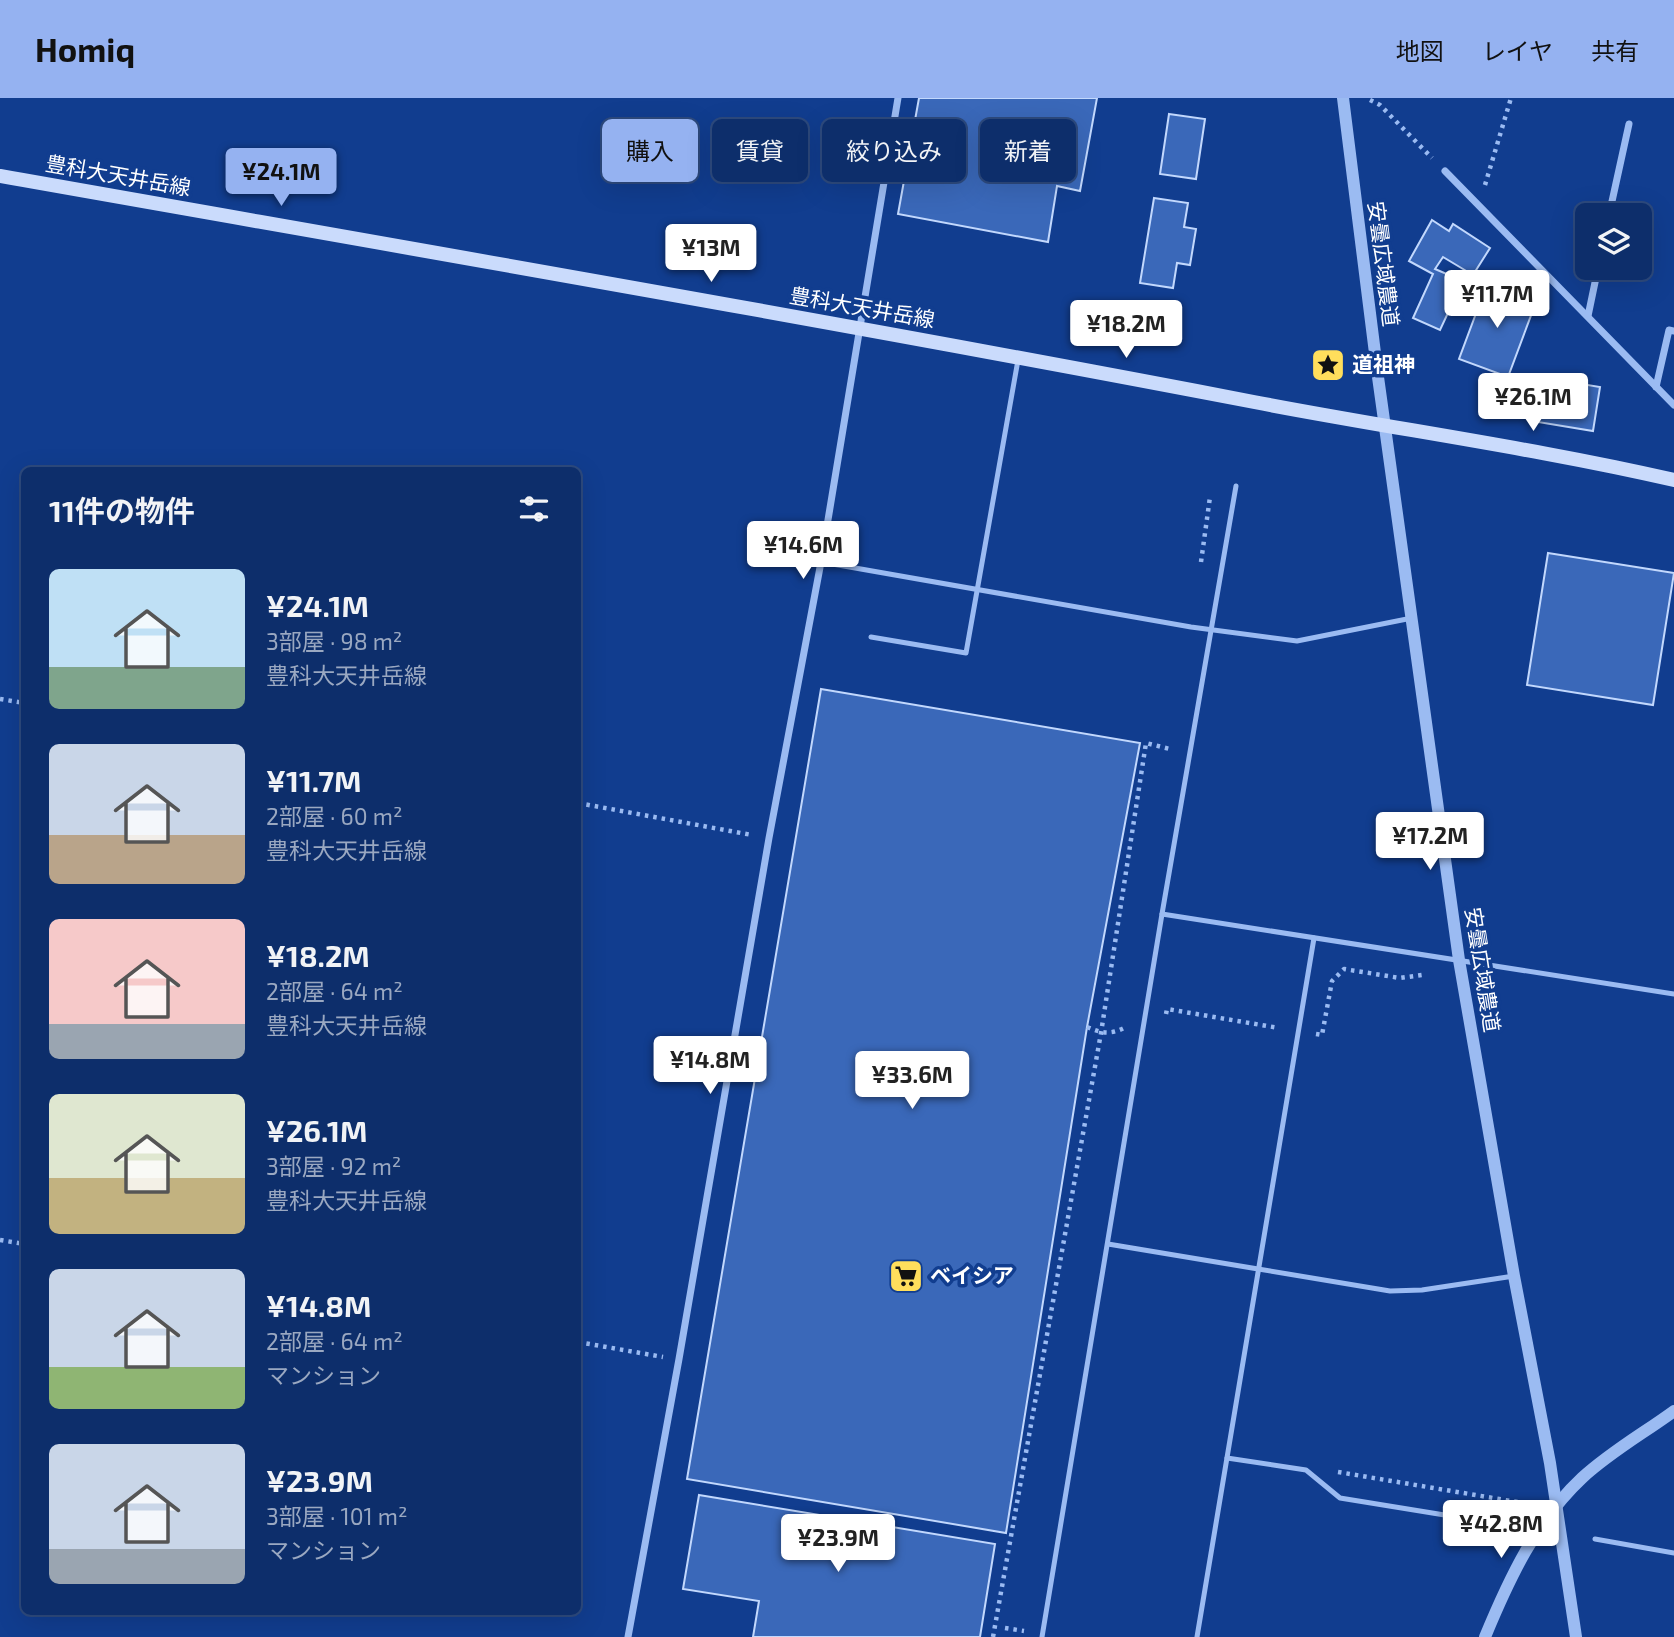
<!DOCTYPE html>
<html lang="ja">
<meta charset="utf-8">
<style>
body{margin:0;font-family:"Exo 2","Noto Sans JP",sans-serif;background:#163671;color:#f1f3f6;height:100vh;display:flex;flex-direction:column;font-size:26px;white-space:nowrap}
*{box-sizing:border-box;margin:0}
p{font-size:23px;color:#9aa8c1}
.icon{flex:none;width:38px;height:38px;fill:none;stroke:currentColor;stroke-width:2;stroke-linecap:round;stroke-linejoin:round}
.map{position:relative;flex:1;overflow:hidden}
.panel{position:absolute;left:21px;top:369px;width:560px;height:1148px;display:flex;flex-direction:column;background:#0d2e6b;border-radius:10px;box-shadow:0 7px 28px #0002,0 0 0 2px #2d4a7e}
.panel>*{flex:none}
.banner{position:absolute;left:602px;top:21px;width:665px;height:63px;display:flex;gap:14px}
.controls{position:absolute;left:1575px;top:105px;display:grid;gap:14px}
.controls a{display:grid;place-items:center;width:77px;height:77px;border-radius:10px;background:#0d2e6b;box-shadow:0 7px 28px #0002,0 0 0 2px #2d4a7e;font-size:35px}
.price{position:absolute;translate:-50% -60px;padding:0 16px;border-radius:7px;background:#fff;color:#222;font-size:23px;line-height:46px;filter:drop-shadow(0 2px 4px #0008)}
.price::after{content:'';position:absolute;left:50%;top:42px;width:21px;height:16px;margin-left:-10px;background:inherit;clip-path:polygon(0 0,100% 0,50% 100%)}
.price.on{background:#95b2f1;color:#111}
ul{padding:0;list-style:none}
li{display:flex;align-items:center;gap:21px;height:175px;padding:0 28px}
li span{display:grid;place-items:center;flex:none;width:196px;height:140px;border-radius:10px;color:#555}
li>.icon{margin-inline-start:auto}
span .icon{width:84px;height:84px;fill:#fffc;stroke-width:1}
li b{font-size:30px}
h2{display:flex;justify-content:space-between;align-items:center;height:84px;padding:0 28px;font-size:30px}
.pill{padding:0 24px;border-radius:10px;background:#0d2e6b;box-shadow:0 7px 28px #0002,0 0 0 2px #2d4a7e;font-size:24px;line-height:63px}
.pill.on{background:#95b2f1;color:#111}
header{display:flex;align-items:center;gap:42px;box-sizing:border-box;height:98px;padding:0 35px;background:#95b2f1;color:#111}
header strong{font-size:33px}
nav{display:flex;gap:38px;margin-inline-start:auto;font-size:24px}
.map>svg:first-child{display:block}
</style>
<header>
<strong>Homiq</strong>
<nav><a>地図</a><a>レイヤ</a><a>共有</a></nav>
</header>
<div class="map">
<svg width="1674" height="1539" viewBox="0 0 1674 1539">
<rect width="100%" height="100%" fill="#113d8f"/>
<g fill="#3a68b9" stroke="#c2d8fd" stroke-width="2">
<path d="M919,0H1097L1080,93L1057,88L1048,144L898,116Z"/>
<path d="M1169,16L1205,21L1196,81L1160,76Z"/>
<path d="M1154,100L1188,105L1184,129L1196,131L1190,167L1177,165L1173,190L1140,185Z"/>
<path d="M1432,122L1449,133L1453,126L1490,150L1473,177L1443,159L1435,171L1463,183L1440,232L1413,220L1433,176L1409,163Z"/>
<path d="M1487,186L1536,204L1508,279L1459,261Z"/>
<path d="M1545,280L1600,289L1593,333L1538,324Z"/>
<path d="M1548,455L1674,475L1653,607L1527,587Z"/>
<path d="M821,591L1140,645L1087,929L1006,1435L687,1381Z"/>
<path d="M699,1397L995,1446L980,1539H753L759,1503L683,1491Z"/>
</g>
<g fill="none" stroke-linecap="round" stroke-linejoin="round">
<g stroke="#9bbbf2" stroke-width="4.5" stroke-dasharray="3.5 5" stroke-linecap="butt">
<path d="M1370,2L1380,7L1432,60"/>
<path d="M1485,87L1511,0"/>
<path d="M1201,464L1210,399"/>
<path d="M0,601L24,605"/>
<path d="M578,705L752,737"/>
<path d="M1166,916L1167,911L1279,930"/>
<path d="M1087,929C1101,935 1110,937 1124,930"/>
<path d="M1316,936L1322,937L1332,883L1344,871L1400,880L1422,877"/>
<path d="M0,1142L24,1146"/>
<path d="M578,1244L663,1259"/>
<path d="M1338,1374L1523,1405"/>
<path d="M1005,1530L1024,1533"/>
<path d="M993,1539L1101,935L1146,645L1170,651V648"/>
</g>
<g stroke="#9bbbf2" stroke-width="5">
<path d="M821,464L1191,529L1297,543L1412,520"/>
<path d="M871,539L966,555L1018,262"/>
<path d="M1162,816L1674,896"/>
<path d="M1108,1146L1390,1193L1422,1192L1514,1178"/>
<path d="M1227,1360L1306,1372L1340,1400L1506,1427"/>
<path d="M1595,1441L1674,1455"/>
<path d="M1042,1539L1162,816L1236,388"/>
<path d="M1197,1539L1314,840"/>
</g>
<g stroke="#9bbbf2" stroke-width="7">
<path d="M1445,73L1674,307"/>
<path d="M1609,117L1629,26"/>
<path d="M1588,218L1598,170"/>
<path d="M1656,289L1669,232L1674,233"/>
<path d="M628,1539L679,1261L769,740L821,464L898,0"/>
</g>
<g stroke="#9bbbf2" stroke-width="12">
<path d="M1343,0L1378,279L1459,862L1514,1178L1550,1365L1576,1539"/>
<path d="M1485,1539C1509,1481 1536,1423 1582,1380C1610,1354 1644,1335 1674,1313"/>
</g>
<path stroke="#cadbfc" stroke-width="14" d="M0,78C418,152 837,224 1254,304C1394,331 1535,350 1674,382"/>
</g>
<defs>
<g id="sight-square" transform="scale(1.75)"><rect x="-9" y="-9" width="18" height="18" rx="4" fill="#ffde5c" stroke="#113d8f"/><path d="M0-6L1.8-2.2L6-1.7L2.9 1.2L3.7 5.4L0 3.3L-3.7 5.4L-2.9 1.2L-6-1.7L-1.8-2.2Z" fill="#111"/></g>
<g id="supermarket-square" transform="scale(1.75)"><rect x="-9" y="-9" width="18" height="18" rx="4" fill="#ffde5c" stroke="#113d8f"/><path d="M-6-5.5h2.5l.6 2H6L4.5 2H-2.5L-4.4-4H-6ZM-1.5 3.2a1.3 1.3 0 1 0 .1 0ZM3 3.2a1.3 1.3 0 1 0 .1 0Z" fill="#111"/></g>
</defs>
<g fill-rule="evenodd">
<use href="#sight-square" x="1328" y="267"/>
<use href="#supermarket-square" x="906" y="1178"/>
</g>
<g text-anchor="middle" stroke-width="7" stroke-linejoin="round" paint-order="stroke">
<g font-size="21" fill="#fff" stroke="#113d8f">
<text transform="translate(118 78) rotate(10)" y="7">豊科大天井岳線</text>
<text transform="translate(1383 166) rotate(83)" y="7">安曇広域農道</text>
<text transform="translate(862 210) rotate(10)" y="7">豊科大天井岳線</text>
<text transform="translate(1482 872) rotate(81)" y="7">安曇広域農道</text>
</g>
<g font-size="21" font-weight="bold" fill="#fff" stroke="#113d8f" text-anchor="start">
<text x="1352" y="274">道祖神</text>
<text x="930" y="1185">ベイシア</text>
</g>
</g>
</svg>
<div class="controls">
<a><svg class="icon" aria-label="layers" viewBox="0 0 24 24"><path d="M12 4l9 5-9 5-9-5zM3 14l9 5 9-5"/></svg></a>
</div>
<b class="price on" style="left:281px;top:110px">¥24.1M</b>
<b class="price" style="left:711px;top:186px">¥13M</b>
<b class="price" style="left:1497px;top:232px">¥11.7M</b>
<b class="price" style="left:1126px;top:262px">¥18.2M</b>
<b class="price" style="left:1533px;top:335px">¥26.1M</b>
<b class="price" style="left:803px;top:483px">¥14.6M</b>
<b class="price" style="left:1430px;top:774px">¥17.2M</b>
<b class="price" style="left:710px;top:998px">¥14.8M</b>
<b class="price" style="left:912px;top:1013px">¥33.6M</b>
<b class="price" style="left:1501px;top:1462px">¥42.8M</b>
<b class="price" style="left:838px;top:1476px">¥23.9M</b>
<div class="banner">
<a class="pill on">購入</a>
<a class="pill">賃貸</a>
<a class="pill">絞り込み</a>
<a class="pill">新着</a>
</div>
<section class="panel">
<h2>11件の物件<svg class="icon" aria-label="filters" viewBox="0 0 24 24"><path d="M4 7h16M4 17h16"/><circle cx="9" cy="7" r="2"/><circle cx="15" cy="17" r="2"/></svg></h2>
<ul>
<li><span style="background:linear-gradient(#bfe0f5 70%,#7fa58c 0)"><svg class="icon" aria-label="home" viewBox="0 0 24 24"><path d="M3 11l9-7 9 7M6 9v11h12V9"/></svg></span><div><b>¥24.1M</b><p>3部屋 · 98 m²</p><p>豊科大天井岳線</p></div></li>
<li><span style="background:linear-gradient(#c9d6e8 65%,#b9a48a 0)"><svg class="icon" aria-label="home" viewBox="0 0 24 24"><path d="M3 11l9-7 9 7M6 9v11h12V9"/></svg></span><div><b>¥11.7M</b><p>2部屋 · 60 m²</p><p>豊科大天井岳線</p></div></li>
<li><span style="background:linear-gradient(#f6c9c9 75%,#9aa5b1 0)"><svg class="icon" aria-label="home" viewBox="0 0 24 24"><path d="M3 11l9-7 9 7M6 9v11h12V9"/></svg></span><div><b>¥18.2M</b><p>2部屋 · 64 m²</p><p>豊科大天井岳線</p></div></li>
<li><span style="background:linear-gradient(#dfe7d0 60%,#c2b280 0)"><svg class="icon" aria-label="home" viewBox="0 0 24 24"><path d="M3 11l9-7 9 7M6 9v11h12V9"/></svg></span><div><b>¥26.1M</b><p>3部屋 · 92 m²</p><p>豊科大天井岳線</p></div></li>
<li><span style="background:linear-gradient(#c9d6e8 70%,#8fb573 0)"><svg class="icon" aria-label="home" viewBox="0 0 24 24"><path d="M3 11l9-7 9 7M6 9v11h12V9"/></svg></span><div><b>¥14.8M</b><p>2部屋 · 64 m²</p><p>マンション</p></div></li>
<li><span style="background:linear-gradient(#c9d6e8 75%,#9aa5b1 0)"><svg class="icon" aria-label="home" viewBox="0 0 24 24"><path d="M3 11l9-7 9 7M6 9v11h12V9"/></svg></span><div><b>¥23.9M</b><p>3部屋 · 101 m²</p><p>マンション</p></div></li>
</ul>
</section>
</div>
